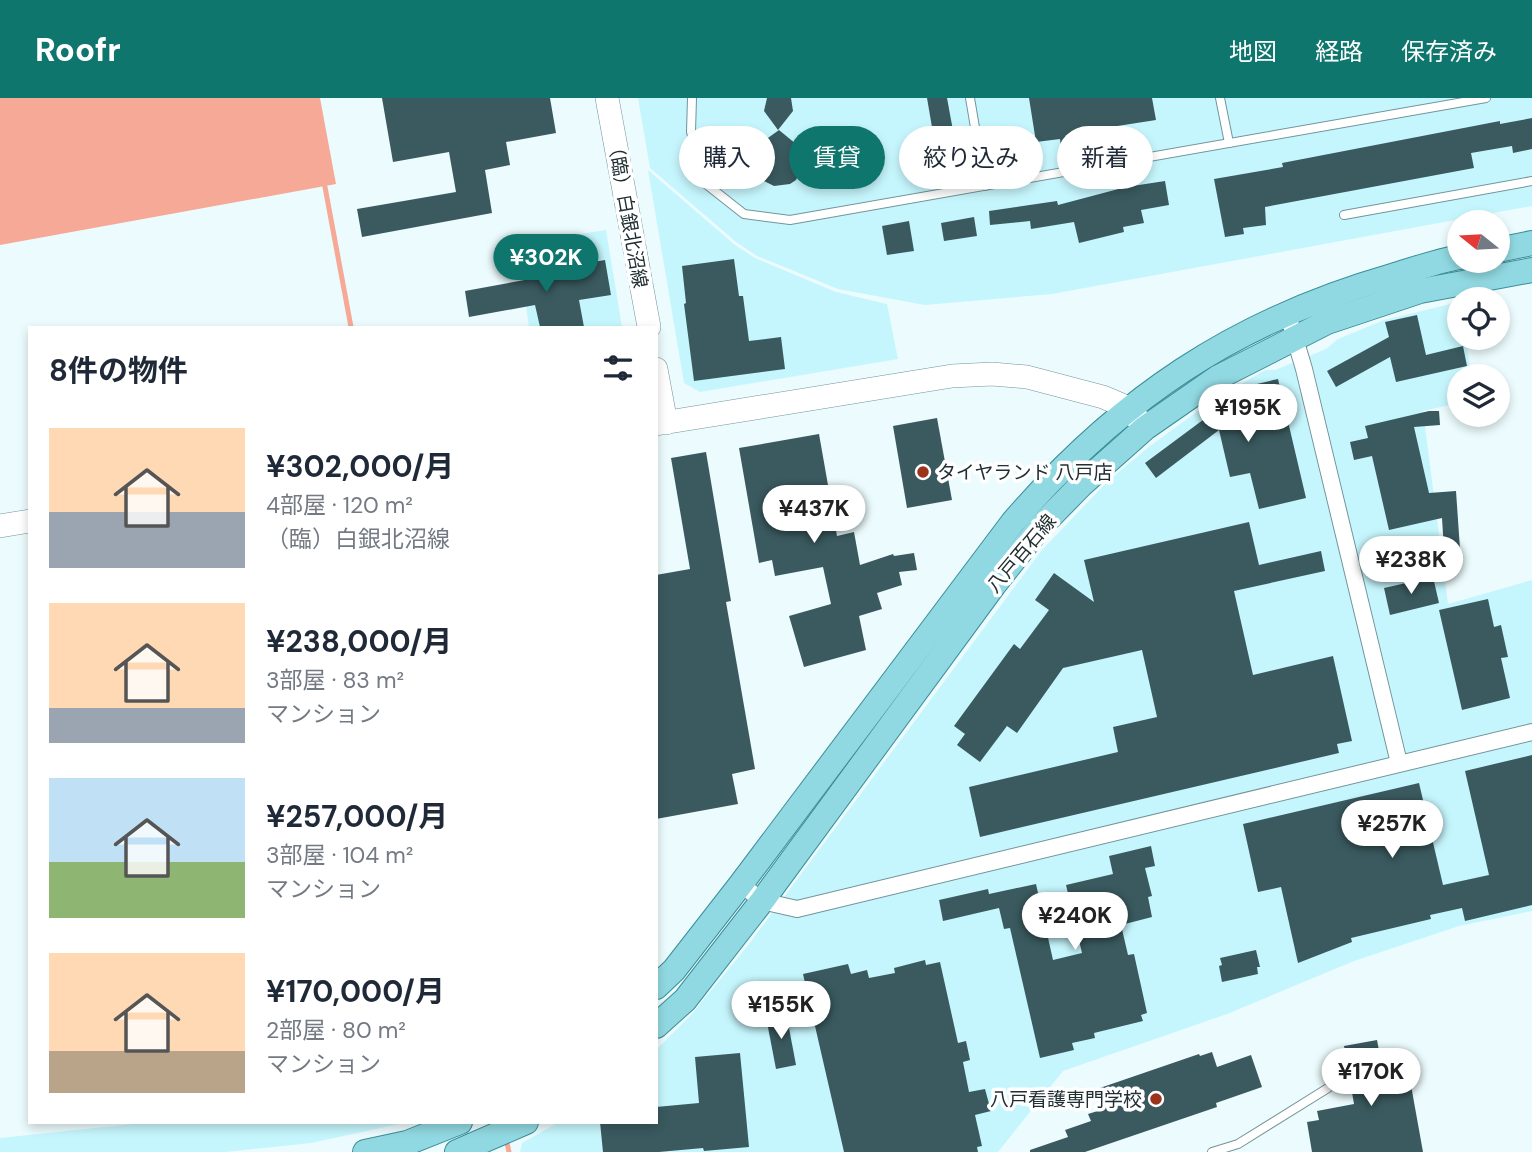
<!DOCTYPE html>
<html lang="ja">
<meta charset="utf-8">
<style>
body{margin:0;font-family:"DM Sans","Noto Sans JP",sans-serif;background:#f6f6f7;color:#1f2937;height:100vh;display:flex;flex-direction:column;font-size:26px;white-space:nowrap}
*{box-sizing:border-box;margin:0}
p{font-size:23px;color:#747a83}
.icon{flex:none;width:38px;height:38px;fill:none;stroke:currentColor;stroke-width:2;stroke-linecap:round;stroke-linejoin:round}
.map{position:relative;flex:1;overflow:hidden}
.side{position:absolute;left:28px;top:228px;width:630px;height:798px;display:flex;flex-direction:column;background:#fff;border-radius:0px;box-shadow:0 4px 10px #0003}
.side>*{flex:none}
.top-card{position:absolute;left:679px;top:28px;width:665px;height:63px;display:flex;gap:14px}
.needle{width:46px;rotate:288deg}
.tools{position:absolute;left:1447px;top:112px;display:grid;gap:14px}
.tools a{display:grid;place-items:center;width:63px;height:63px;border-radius:50%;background:#fff;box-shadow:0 4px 10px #0003;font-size:35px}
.price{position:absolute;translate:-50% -60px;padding:0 16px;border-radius:24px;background:#fff;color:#222;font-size:23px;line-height:46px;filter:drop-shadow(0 2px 4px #0008)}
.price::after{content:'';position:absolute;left:50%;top:42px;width:21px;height:16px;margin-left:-10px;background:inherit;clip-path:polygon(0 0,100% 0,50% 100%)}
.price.on{background:#0f766e;color:#fff}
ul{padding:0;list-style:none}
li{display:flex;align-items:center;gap:21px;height:175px;padding:0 21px}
li span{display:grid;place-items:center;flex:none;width:196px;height:140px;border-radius:0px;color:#555}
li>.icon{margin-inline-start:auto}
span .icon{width:84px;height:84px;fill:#fffc;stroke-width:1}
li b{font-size:30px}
h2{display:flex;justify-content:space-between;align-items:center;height:84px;padding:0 21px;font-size:30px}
.chip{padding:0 24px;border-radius:32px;background:#fff;box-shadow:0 4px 10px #0003;font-size:24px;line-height:63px}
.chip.on{background:#0f766e;color:#fff}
header{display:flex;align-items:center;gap:42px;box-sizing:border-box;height:98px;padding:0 35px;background:#0f766e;color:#fff}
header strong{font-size:33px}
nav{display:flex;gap:38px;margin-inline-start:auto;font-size:24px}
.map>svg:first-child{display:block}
</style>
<header>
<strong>Roofr</strong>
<nav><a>地図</a><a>経路</a><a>保存済み</a></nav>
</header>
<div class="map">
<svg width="1532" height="1054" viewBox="0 0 1532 1054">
<rect width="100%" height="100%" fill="#ecfbfd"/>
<g fill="#c6f6fd">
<path d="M638,0H1532V108L1052,196L925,207L838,191L757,158L736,144L650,70Z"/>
<path d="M648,72L735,147L755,160L836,194L887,206L898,261L700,294L684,285Z"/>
<path d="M606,132L622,229H529L517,146Z"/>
<path d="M1459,204L1460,240H1466L1471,278H1460L1459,305L1423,313L1448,506L1532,482V813L1459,828L1354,863L1227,916L1063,973L998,1054H520L522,1045L559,1024H656V952L691,917L749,846L1042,452L1108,383L1150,348L1209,305L1265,272H1275L1326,251L1338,241L1384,222Z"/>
<path d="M152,1024H408L311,1045L225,1054H0V1040Z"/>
</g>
<path fill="#f6a996" d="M0,0H320L336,86L0,147Z"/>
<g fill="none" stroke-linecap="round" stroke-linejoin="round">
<g stroke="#f6a996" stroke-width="5">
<path d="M325,89L351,229"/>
<path d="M506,1040L509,1054"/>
</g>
</g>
<g fill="#3a5a5f">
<path d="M382,0H550L556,35L506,44L510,67L485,72L492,115L362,139L357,111L456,94L449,54L393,64Z"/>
<path d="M767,0H791L793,13L778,32L764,13Z"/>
<path d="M927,0H947L954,38L934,41Z"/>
<path d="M1029,0H1152L1156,22L1098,31L1100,52L1062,57L1060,41L1036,44Z"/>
<path d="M1532,20V51L1513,55L1512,48L1471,55L1474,70L1265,109L1266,127L1243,130L1244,136L1225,139L1214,81L1283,69L1282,65L1500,23V26Z"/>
<path d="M779,32L796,46L801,52L803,68L796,82L790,86L774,88L760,81L753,67L754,59L761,45Z"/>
<path d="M1028,45L1031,61L994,66L991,50Z"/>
<path d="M1165,83L1169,107L1141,112L1144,125L1123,129L1124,134L1079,145L1074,124L1031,131L1030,123L990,127L989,113L1057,103L1058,107L1126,89Z"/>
<path d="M974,119L977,138L944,143L941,125Z"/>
<path d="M909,123L914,153L887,157L882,128Z"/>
<path d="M734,161L739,198H743L749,243L781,239L785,271L694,283L684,206L686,205L682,168Z"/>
<path d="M605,162L611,197L579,202L584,229H540L535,207L469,219L465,193L530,181L529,175Z"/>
<path d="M1417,217L1426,257L1463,248L1467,268L1396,284L1390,259L1336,289L1327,273L1389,239L1385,224Z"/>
<path d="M1278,281L1306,400L1259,411L1250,375L1230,379L1219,332L1156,380L1145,365L1215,313L1214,308L1234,303L1231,292Z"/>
<path d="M1429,313H1439L1440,327L1414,329L1429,395L1456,393L1460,451L1444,452L1442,420L1389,432L1372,358L1354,362L1350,344L1368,340L1365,328Z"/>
<path d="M937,320L952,402L907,410L893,328Z"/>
<path d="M819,336L837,438L854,434L860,467L893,456L894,458L914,455L917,472L899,474L902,487L877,495L882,511L859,518L866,552L804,569L789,518L831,506L823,469L775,478L772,462L759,465L739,350Z"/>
<path d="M706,354L731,503L726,504L755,671L732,676L738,706L656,721V477L690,471L671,360Z"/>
<path d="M1249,424L1259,467L1321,453L1325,473L1234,493L1253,577L1333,558L1352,643L1337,646L1339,655L980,739L969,689L1118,654L1113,629L1157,619L1142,552L1063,570L1017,635L1007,628L980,664L957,647L965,636L954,628L1014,546L1020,551L1049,512L1035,502L1054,475L1094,504L1084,462Z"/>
<path d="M1433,479L1439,505L1390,517L1384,490Z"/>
<path d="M1488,501L1494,529L1501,527L1508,559L1501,560L1510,600L1462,612L1439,512Z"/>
<path d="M1532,657V807L1465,823L1462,810L1430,817L1431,821L1351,840L1352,844L1298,865L1281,789L1258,794L1243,726L1419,685L1443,787L1489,777L1465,673Z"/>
<path d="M1151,748L1155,768L1145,770L1152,798L1148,799L1152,819L1121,827L1128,857L1134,856L1147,915L1141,917L1143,923L1094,935L1095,940L1072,945L1074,952L1040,960L1010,830L1004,831L999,810L943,823L939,802L988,791L989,796L1036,786L1053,862L1082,855L1066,787L1113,776L1109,758Z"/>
<path d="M1256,852L1260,869H1257L1258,876L1222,884L1219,868L1222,867L1220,860Z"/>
<path d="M925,862L926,867L940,864L958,945L966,943L970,962L963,964L969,994L985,991L991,1013L975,1017L982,1048L977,1049L978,1054H844L803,876L848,866L851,876L867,872L869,880L895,875L894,870Z"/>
<path d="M786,914L796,967L776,971L766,919Z"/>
<path d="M1377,942L1380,958L1405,954L1423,1054H1312L1307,1024L1319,1022L1317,1013L1354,1006L1344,948Z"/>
<path d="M1212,954L1217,969L1251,957L1262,989L1216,1005L1217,1009L1085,1054H1030V1052L1068,1039L1065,1032L1091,1023L1088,1016L1101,1012L1094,992L1199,956L1200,958Z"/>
<path d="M740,955L749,1049L704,1053L703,1050L659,1054H603L600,1024H656V1009L699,1005L695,959Z"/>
</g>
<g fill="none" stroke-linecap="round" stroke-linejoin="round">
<g stroke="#72959a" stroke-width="10">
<g id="lane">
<path d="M692,0L691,34L706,86L744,116L790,122L1486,0"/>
<path d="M970,0L985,88"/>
<path d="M1220,0L1229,45"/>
<path d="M1344,117L1532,83"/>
<path d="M1212,1054L1238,1046L1328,990"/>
</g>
</g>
<g stroke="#72959a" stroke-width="18">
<g id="street">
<path d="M1287,214L1304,271L1399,665"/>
<path d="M741,786L762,803L797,811L1532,634"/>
</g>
</g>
<g stroke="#72959a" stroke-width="24">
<g id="secondary">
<path d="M607,0L649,229"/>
<path d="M656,271L666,325"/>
<path d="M656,326L952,278L992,276L1027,279L1103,299L1129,310L1141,325"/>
<path d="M0,428L30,423"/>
</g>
</g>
<g stroke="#3a8d98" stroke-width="26">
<g id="primary">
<path d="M1498,152L1532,145"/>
<path d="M656,889L674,872L741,786L1013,424C1119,301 1235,223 1392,178C1415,171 1437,163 1460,159"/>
<path d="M656,928L685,902L762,803L994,487L1039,430L1081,387L1145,330L1217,280L1327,224L1420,193L1532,172"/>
<path d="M365,1054L407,1045L460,1024"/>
<path d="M457,1054L526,1024"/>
</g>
</g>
<use href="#lane" stroke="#fff" stroke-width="8"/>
<use href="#street" stroke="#fff" stroke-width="16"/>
<use href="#secondary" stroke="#fff" stroke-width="23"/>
<use href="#primary" stroke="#91d9e2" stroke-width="24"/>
</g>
<g fill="#9c341b" stroke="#fff" stroke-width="2.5">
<circle cx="923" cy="374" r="7"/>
<circle cx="1156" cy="1001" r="7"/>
</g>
<g text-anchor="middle" stroke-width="7" stroke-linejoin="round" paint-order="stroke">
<g font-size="19" fill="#212f32" stroke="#fff">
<text transform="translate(628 115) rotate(80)" y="7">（臨）白銀北沼線</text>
<text transform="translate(1021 455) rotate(-50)" y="7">八戸百石線</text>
</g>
<g font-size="19" fill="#212f32" stroke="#fff" text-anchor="start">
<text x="937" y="381">タイヤランド 八戸店</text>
<text x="1142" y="1008" text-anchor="end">八戸看護専門学校</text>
</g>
</g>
</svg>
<div class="tools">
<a><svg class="needle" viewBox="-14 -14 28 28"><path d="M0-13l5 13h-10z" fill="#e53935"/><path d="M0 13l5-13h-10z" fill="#747a83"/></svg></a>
<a><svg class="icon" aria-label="locate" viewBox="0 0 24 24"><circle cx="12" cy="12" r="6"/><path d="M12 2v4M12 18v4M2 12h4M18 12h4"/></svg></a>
<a><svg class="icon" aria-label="layers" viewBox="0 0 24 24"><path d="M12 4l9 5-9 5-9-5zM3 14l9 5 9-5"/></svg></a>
</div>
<b class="price on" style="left:546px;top:196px">¥302K</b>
<b class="price" style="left:1248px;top:346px">¥195K</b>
<b class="price" style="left:814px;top:447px">¥437K</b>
<b class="price" style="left:1411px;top:498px">¥238K</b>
<b class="price" style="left:1392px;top:762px">¥257K</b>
<b class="price" style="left:1075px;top:854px">¥240K</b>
<b class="price" style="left:781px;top:943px">¥155K</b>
<b class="price" style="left:1371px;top:1010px">¥170K</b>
<div class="top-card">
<a class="chip">購入</a>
<a class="chip on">賃貸</a>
<a class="chip">絞り込み</a>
<a class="chip">新着</a>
</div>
<section class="side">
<h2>8件の物件<svg class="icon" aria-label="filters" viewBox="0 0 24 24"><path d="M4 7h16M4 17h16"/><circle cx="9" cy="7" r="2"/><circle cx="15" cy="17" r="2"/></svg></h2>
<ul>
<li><span style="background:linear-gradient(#ffd9b3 60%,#9aa5b1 0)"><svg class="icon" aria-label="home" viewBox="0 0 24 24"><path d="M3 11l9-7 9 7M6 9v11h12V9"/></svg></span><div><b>¥302,000/月</b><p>4部屋 · 120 m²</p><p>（臨）白銀北沼線</p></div></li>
<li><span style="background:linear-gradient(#ffd9b3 75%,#9aa5b1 0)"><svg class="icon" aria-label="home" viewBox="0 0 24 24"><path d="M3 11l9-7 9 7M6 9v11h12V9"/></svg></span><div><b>¥238,000/月</b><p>3部屋 · 83 m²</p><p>マンション</p></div></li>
<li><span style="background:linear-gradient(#bfe0f5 60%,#8fb573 0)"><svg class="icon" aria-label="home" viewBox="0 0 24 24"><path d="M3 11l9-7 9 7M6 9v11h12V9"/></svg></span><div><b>¥257,000/月</b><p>3部屋 · 104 m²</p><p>マンション</p></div></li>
<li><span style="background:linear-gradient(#ffd9b3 70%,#b9a48a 0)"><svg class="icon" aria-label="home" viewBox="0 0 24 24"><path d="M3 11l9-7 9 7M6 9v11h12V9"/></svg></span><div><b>¥170,000/月</b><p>2部屋 · 80 m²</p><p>マンション</p></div></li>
</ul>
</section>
</div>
